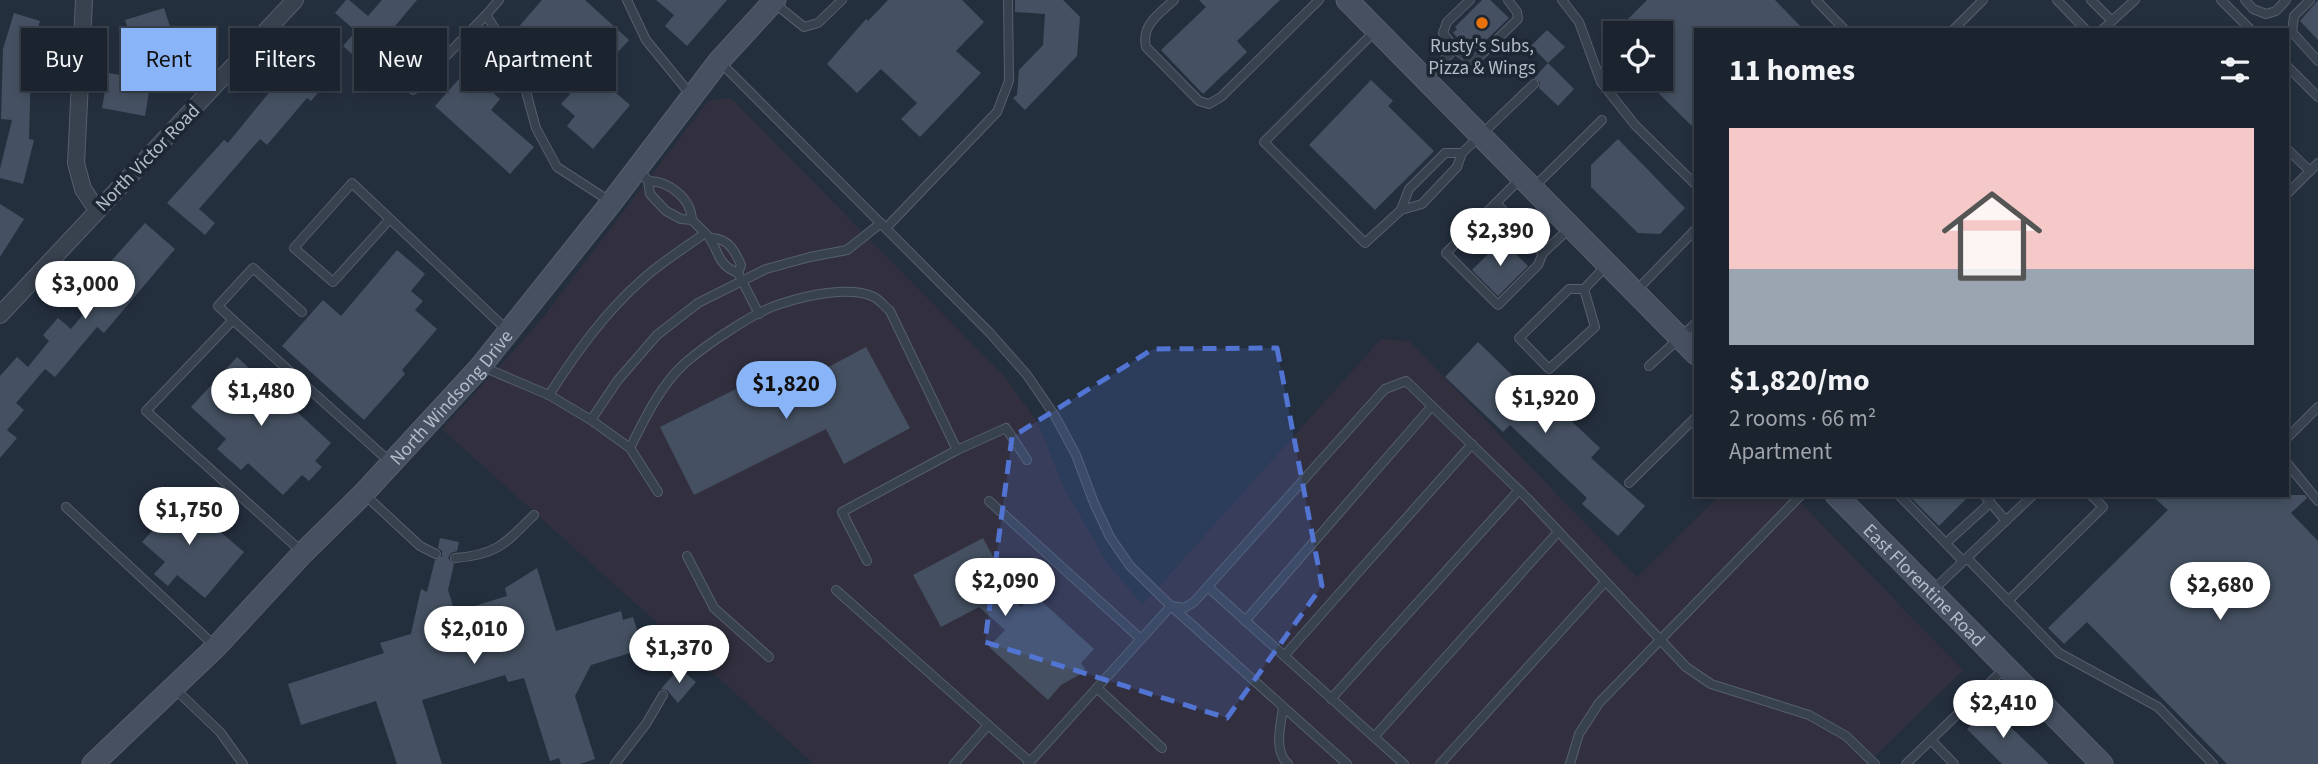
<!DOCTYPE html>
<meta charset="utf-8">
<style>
body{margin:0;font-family:"Source Sans 3",sans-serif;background:#242b36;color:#f1f3f6;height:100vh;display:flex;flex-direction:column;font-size:26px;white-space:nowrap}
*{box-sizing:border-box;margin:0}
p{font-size:23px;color:#a0a4aa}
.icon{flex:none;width:38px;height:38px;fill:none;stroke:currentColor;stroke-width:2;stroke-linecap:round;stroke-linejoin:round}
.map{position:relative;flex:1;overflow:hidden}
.details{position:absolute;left:1694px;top:28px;width:595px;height:469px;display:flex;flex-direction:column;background:#1b232e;border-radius:0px;box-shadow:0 4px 10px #0003,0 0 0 2px #39404a}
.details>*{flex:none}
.hud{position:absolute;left:21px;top:28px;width:665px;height:63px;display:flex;gap:14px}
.tools{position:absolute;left:1603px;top:21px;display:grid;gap:14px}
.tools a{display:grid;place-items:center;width:70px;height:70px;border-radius:0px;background:#1b232e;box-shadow:0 4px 10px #0003,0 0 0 2px #39404a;font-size:35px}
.price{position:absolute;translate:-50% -60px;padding:0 16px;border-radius:24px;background:#fff;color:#222;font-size:23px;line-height:46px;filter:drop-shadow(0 2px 4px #0008)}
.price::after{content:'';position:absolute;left:50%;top:42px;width:21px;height:16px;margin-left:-10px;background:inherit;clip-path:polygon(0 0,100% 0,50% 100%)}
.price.selected{background:#8ab4f8;color:#111}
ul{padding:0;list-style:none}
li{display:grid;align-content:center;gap:14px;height:371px;padding:0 35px}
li+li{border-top:2px solid #39404a}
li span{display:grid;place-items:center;height:217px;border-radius:0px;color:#555}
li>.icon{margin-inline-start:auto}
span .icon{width:126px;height:126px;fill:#fffc;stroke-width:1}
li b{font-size:30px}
h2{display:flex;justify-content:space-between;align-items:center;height:84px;padding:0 35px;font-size:30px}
.tag{padding:0 24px;border-radius:0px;background:#1b232e;box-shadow:0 4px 10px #0003,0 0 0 2px #39404a;font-size:24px;line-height:63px}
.tag.selected{background:#8ab4f8;color:#111}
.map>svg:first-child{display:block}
</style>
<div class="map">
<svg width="2318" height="764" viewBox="0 0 2318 764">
<rect width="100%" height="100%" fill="#242f3e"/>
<path fill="#32303f" d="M731,98L1003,375L1038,423L1063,486L1106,561L1142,605L1381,339L1409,341L1637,577L1720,495H1793L1963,670L1867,764H814L442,429L537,325L708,101Z"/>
<g fill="#455162">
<path d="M346,0H349L368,16L382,0H417L363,64L343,46L356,31L335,13Z"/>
<path d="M542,0H585L629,40L596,76L630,105L593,149L567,126L575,116L561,104L570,94L534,61L540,54L515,31Z"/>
<path d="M656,0H727L687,46L665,26L674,15Z"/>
<path d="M888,0H962L984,22L956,51L981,73L920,137L901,119L917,103L881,69L857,93L827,64L866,19L868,21Z"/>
<path d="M1015,0H1063L1080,17L1077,56L1025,110L1013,98L1017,95L1019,70L1043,45L1045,14L1015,12Z"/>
<path d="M1199,0H1280L1237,41L1247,52L1203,94L1161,50L1206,7Z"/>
<path d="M1482,0H1490L1509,18L1477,49L1472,45L1469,49L1453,33L1457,29L1455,27Z"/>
<path d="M1647,0H1775L1804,30H1696V130L1644,79H1661V33H1614Z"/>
<path d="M2318,0V40L2300,21Z"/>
<path d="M164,8L178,51L139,63L125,20Z"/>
<path d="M14,13L40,21L26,68H31L29,139L34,140L23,184L0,178V169L12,120L1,119L3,49Z"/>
<path d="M1547,30L1565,47L1548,63L1531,46Z"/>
<path d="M319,49L340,67L311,101L307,98L267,145L260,139L199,209L215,223L205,235L167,203L224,140L228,143L298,57L307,64Z"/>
<path d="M473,63L491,79L485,85L500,99L491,110L534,147L510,174L435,106Z"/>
<path d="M1548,63L1574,89L1558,106L1539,88L1540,82L1534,78Z"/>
<path d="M108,73L151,80L145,116L102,108Z"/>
<path d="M1371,80L1393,101L1388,106L1434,151L1375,210L1309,145Z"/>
<path d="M1618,139L1685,208L1660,234L1638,233L1591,187V165Z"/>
<path d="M0,204L24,219L0,257Z"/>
<path d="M145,223L175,249L104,333L97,327L55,377L45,369L16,403L24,410L7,430L17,438L0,458V376L17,357L28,367L49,341L43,335L58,318L71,329L98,296L88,287Z"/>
<path d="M1502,240L1528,266L1498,296L1472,270Z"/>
<path d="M397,250L425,274L411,291L423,301L415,310L437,329L402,370L405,374L364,420L282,346L323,300L341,316Z"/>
<path d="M1478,342L1541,403L1546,397L1600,448L1591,458L1645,506L1618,536L1582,504L1587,498L1510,425L1503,432L1445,377Z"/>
<path d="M866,347L910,428L844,464L826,429L694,495L660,427L770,372L780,393Z"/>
<path d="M237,357L331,443L315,461L322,467L309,481L302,475L283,495L248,463L241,470L217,449L226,439L191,407Z"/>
<path d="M1908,495H1970L1939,526Z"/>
<path d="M2151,495H2305L2307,498L2291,513L2318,541V764H2227L2087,622L2064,644L2048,628L2168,510Z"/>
<path d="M181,498L244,552L205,598L177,575L168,586L154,574L165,562L142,542L153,530L143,522L162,500L172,508Z"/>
<path d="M440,538L459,542L457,551L451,553L448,558L454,564L448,590L455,612L507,596L505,588L537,568L556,631L621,611L623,620L633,617L643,649L591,665L575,696L595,759L580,764H561L559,758L550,761L524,678L508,682L505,675L422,700L442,764H397L376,701L301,725L288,684L384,653L380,643L411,634L421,589L427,592L435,560L442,556V551L438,548Z"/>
<path d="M983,538L1020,607L1037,597L1094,649L1081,663L1085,669L1079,675L1061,685L1048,700L989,647L1005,630L979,607L941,627L913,575Z"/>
<path d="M679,668L696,682L678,703L667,690L661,689Z"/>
<path d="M1989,706L2049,764H2002L1967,729Z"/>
</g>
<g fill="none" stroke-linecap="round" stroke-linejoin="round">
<g stroke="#565f6c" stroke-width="10">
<g id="lane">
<path d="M499,0L486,15L509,50L525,88L536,128L557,167L611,202"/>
<path d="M627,0L646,40L690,94"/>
<path d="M1174,0C1159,14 1141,25 1146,47L1199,101L1209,104L1221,97L1319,0"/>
<path d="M1470,0L1447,22L1443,33L1455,49L1470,60L1481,55L1518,19L1517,12L1508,0"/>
<path d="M1562,0L1579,22L1601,82L1635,125L1696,185"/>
<path d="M1816,0L1845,30"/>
<path d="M2057,0L2086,30"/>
<path d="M2091,0L2112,21"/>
<path d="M2221,0L2251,30"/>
<path d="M2245,0L2253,9L2266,14L2276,11L2286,0"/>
<path d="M2310,0L2294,16L2292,32L2318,61"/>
<path d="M773,2L804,27L818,23L842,0"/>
<path d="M1953,30L1983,0"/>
<path d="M2102,30L2135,0"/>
<path d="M1375,31L1264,142L1365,243L1401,210L1422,204L1457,167L1462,153L1534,84"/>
<path d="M721,63L989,332L1027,375L1055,416L1076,455L1094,503L1110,537L1130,566L1171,606L1347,764"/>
<path d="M2287,66L2318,97"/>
<path d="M1426,77L1455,49"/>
<path d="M413,90L486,15"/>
<path d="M2287,149L2310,171"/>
<path d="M645,177L648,181C669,181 691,198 692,220"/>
<path d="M1521,178L1446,253L1498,305L1538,265L1543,253L1571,227"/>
<path d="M1535,186L1602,120"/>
<path d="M2287,194L2318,163"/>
<path d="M1496,203L1543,253"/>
<path d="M1401,210L1409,189L1445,153H1462"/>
<path d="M390,219L352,183L294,248L333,282L390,219L507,330"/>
<path d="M886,228L997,112L1009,81L1008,0"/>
<path d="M705,233C720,246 713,263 738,273L759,314"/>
<path d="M711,238C728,238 735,251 741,265L738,273"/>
<path d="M1584,289L1595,327L1549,369L1519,338L1569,289H1584L1606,266"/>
<path d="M1635,292L1696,229"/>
<path d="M233,320L218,306L253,268L302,312"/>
<path d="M1649,366L1696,323"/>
<path d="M483,367L549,395L591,420L618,380L657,335L698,303L766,269L810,257L847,250L881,223"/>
<path d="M549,395C576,353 605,312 644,278C663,261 685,248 705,233L692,220L681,219L666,211L650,194L648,181"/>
<path d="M591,420L630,448L658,492"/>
<path d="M2287,438L2318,407"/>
<path d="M630,448C645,418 660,386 685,363C706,345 754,312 780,304C804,296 851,285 874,297C880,300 885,307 890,311L957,450L842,512L867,561"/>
<path d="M957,450L1006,428L1027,460"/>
<path d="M2287,463L2318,501"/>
<path d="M1629,483L1696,417"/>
<path d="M364,494L420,546L436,554"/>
<path d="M1899,495L1963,561"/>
<path d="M1984,495L2006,521"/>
<path d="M989,501L1141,639"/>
<path d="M66,507L216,647"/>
<path d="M1946,543L1990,503"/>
<path d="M301,551L146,411L233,320L390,462"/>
<path d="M687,556L714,608L769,657"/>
<path d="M455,558C497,555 506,543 534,515"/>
<path d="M1967,558L2059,653L2158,707L2213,764"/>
<path d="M1208,587L1404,764"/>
<path d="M836,590L1030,762"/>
<path d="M1933,590L2033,495"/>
<path d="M2008,601L2103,507L2091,495"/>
<path d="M1245,621L1432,406"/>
<path d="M1284,656L1472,444"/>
<path d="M1097,688L1162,748"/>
<path d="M175,689L220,732L243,764"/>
<path d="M1331,699L1519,490"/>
<path d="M1283,707C1281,725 1273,750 1288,764"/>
<path d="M1374,737L1558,532"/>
<path d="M1931,740L1954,764"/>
<path d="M615,764L646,724L663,695"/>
<path d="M954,764L988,725"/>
<path d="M1028,764L1171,606L1184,608L1194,602L1385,389L1406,381L1527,498L1686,667L1711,684L1809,715L1846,736L1875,764"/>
<path d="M1440,764L1605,582"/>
<path d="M1570,764L1579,734L1599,703L1801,495"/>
<path d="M1906,764L2006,667"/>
</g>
</g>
<g stroke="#565f6c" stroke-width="18">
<g id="street">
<path d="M84,0L76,163L83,189L97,210"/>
<path d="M0,315L295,0"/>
</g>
</g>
<g stroke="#565f6c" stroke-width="23">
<g id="secondary">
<path d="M1347,0L1696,354"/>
<path id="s1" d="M1836,495L2102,764"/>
<path id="s2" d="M93,764L216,647L303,553L363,494L481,366L611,203L719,61L775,0"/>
</g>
</g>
<use href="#lane" stroke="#38414e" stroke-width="8"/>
<use href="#street" stroke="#38414e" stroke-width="16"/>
<use href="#secondary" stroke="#465061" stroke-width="21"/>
</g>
<path fill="#5274d3" fill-opacity="0.2" stroke="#5274d3" stroke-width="5" stroke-dasharray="14 9" stroke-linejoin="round" d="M1277,348L1322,586L1227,718L985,642L1012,437L1153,349Z"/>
<circle fill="#e8710a" stroke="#1d2633" stroke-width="2.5" cx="1482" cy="23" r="7"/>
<g text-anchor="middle" stroke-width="7" stroke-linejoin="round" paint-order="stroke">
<g font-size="19" fill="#b4bcc9" stroke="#1d2633">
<text x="1482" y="52">Rusty's Subs,<tspan x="1482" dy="22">Pizza &amp; Wings</tspan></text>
</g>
<g font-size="19" fill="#b4bcc9" stroke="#1d2633">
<text transform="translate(147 157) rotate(-46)" y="7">North Victor Road</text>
<text dy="7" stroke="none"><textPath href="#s2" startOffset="513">North Windsong Drive</textPath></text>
<text dy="7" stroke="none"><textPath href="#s1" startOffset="126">East Florentine Road</textPath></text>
</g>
</g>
</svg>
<div class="tools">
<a><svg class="icon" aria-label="locate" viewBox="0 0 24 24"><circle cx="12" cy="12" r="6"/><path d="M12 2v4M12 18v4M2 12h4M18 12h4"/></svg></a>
</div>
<b class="price" style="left:1500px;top:268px">$2,390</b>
<b class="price" style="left:85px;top:321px">$3,000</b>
<b class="price selected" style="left:786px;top:421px">$1,820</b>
<b class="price" style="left:261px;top:428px">$1,480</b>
<b class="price" style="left:1545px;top:435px">$1,920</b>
<b class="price" style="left:189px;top:547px">$1,750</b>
<b class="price" style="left:1005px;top:618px">$2,090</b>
<b class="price" style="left:2220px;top:622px">$2,680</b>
<b class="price" style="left:474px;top:666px">$2,010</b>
<b class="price" style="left:679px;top:685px">$1,370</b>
<b class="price" style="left:2003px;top:740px">$2,410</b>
<div class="hud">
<a class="tag">Buy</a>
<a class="tag selected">Rent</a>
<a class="tag">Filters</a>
<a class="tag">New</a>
<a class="tag">Apartment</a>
</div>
<section class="details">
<h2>11 homes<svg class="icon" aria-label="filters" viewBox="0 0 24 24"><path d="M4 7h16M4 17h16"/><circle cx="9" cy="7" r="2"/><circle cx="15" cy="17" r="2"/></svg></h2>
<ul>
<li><span style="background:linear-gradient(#f6c9c9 65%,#9aa5b1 0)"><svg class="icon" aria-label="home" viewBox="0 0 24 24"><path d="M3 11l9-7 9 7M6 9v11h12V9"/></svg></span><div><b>$1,820/mo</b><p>2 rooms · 66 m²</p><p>Apartment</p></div></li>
</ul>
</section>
</div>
